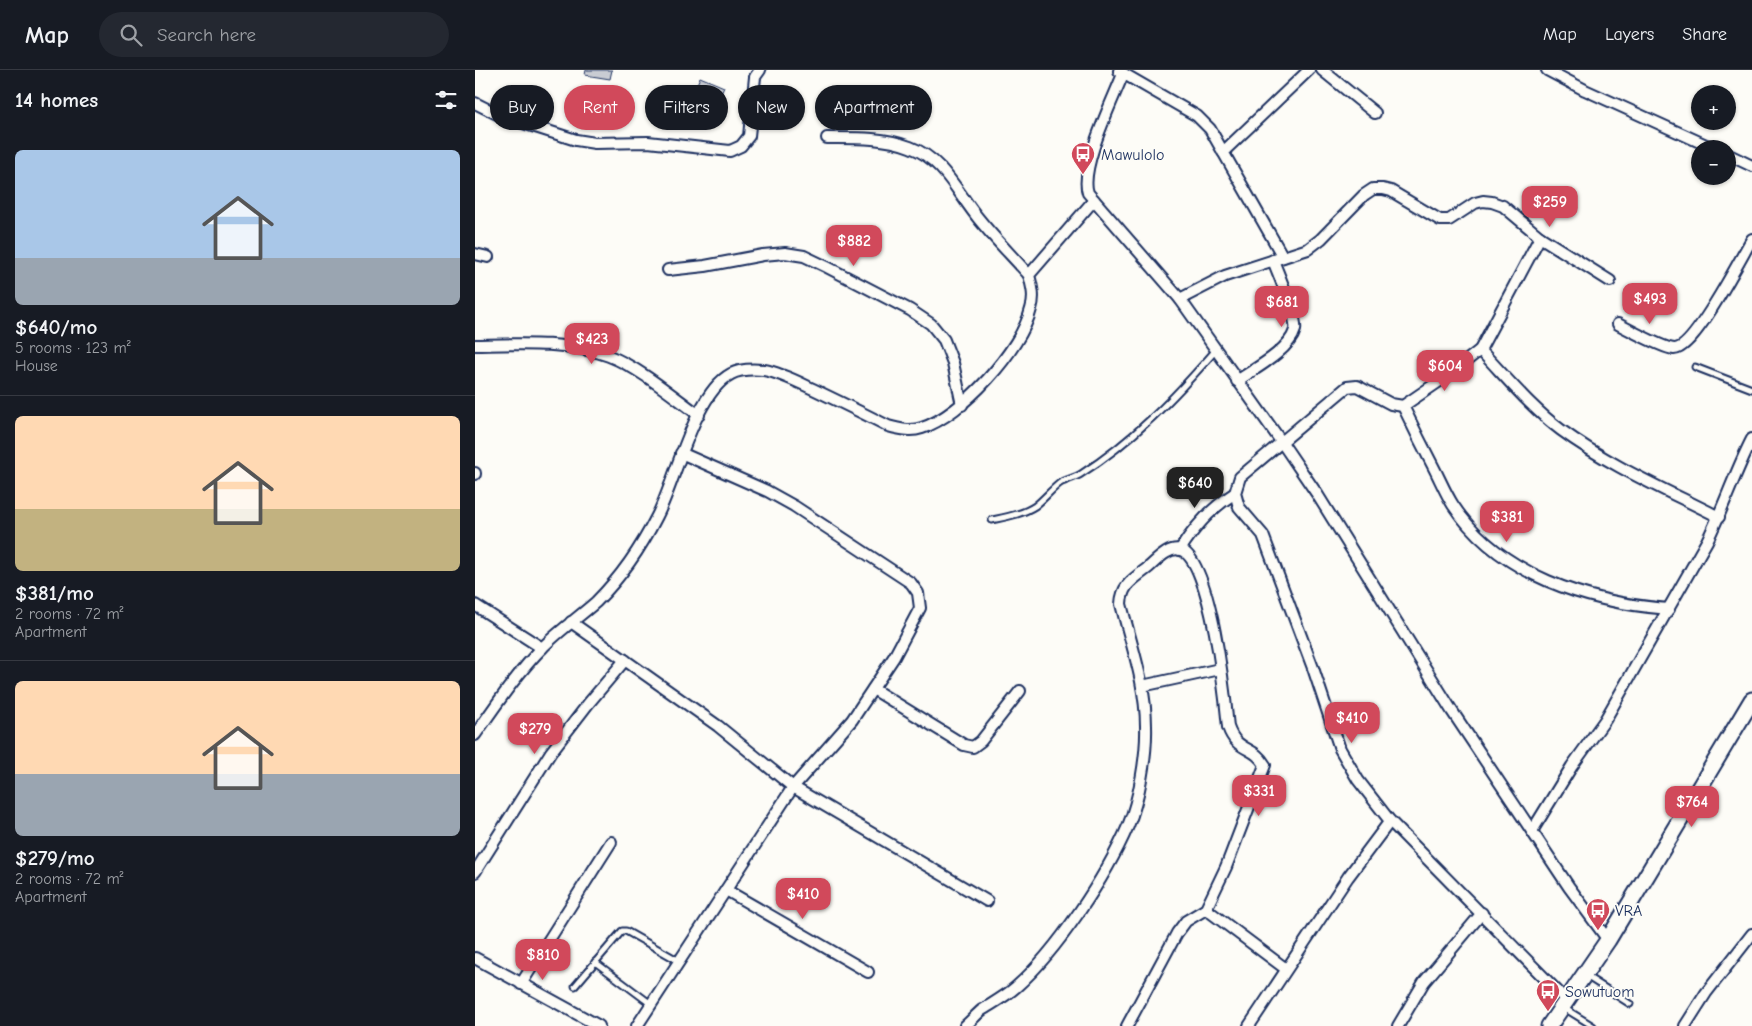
<!DOCTYPE html>
<meta charset="utf-8">
<style>
body{margin:0;font-family:"Comic Neue",sans-serif;background:#242831;color:#f1f3f6;height:100vh;display:flex;flex-direction:column;font-size:19px;white-space:nowrap}
*{box-sizing:border-box;margin:0}
p{font-size:16px;color:#9ea1a6}
.icon{flex:none;width:28px;height:28px;fill:none;stroke:currentColor;stroke-width:2;stroke-linecap:round;stroke-linejoin:round}
.map{position:relative;flex:1;overflow:hidden}
.side{display:flex;flex-direction:column;background:#171b24;width:475px}
.side>*{flex:none}
.guide{position:absolute;left:15px;top:15px;width:475px;height:45px;display:flex;gap:10px}
.fabs{position:absolute;left:1216px;top:15px;display:grid;gap:10px}
.fabs a{display:grid;place-items:center;width:45px;height:45px;border-radius:50%;background:#171b24;box-shadow:0 1px 4px #0004;font-size:25px}
.price{position:absolute;translate:-50% -42px;padding:0 11px;border-radius:10px;background:#d1495b;color:#fff;font-size:16px;line-height:32px;filter:drop-shadow(0 1px 2px #0008)}
.price::after{content:'';position:absolute;left:50%;top:30px;width:15px;height:11px;margin-left:-8px;background:inherit;clip-path:polygon(0 0,100% 0,50% 100%)}
.price.on{background:#222;color:#fff}
ul{padding:0;list-style:none}
li{display:grid;align-content:center;gap:10px;height:265px;padding:0 15px}
li+li{border-top:1px solid #363941}
li span{display:grid;place-items:center;height:155px;border-radius:8px;color:#555}
li>.icon{margin-inline-start:auto}
span .icon{width:90px;height:90px;fill:#fffc;stroke-width:1}
li b{font-size:21px}
h2{display:flex;justify-content:space-between;align-items:center;height:60px;padding:0 15px;font-size:21px}
.tag{padding:0 18px;border-radius:22px;background:#171b24;box-shadow:0 1px 4px #0004;font-size:18px;line-height:45px}
.tag.on{background:#d1495b;color:#fff}
header{display:flex;align-items:center;gap:30px;box-sizing:border-box;height:70px;padding:0 25px;background:#171b24;border-bottom:1px solid #363941}
header strong{font-size:24px}
nav{display:flex;gap:28px;margin-inline-start:auto;font-size:18px}
.search{width:350px;height:45px;background:#242831;display:flex;align-items:center;gap:12px;box-sizing:border-box;padding:0 18px;border-radius:28px;color:#9ea1a6;font-size:19px}
main{display:flex;flex:1;min-height:0}
.map>svg:first-child{display:block}
</style>
<header>
<strong>Map</strong>
<div class="search"><svg class="icon" aria-label="search" viewBox="0 0 24 24"><circle cx="10" cy="10" r="6"/><path d="M15 15l6 6"/></svg>Search here</div>
<nav><a>Map</a><a>Layers</a><a>Share</a></nav>
</header>
<main>
<section class="side">
<h2>14 homes<svg class="icon" aria-label="filters" viewBox="0 0 24 24"><path d="M4 7h16M4 17h16"/><circle cx="9" cy="7" r="2"/><circle cx="15" cy="17" r="2"/></svg></h2>
<ul>
<li><span style="background:linear-gradient(#a9c7e8 70%,#9aa5b1 0)"><svg class="icon" aria-label="home" viewBox="0 0 24 24"><path d="M3 11l9-7 9 7M6 9v11h12V9"/></svg></span><div><b>$640/mo</b><p>5 rooms · 123 m²</p><p>House</p></div></li>
<li><span style="background:linear-gradient(#ffd9b3 60%,#c2b280 0)"><svg class="icon" aria-label="home" viewBox="0 0 24 24"><path d="M3 11l9-7 9 7M6 9v11h12V9"/></svg></span><div><b>$381/mo</b><p>2 rooms · 72 m²</p><p>Apartment</p></div></li>
<li><span style="background:linear-gradient(#ffd9b3 60%,#9aa5b1 0)"><svg class="icon" aria-label="home" viewBox="0 0 24 24"><path d="M3 11l9-7 9 7M6 9v11h12V9"/></svg></span><div><b>$279/mo</b><p>2 rooms · 72 m²</p><p>Apartment</p></div></li>
</ul>
</section>
<div class="map">
<svg width="1277" height="956" viewBox="0 0 1277 956">
<rect width="100%" height="100%" fill="#fdfcf7"/>
<filter id="ink" filterUnits="userSpaceOnUse"><feTurbulence type="fractalNoise" baseFrequency=".02" numOctaves="2"/><feDisplacementMap in="SourceGraphic" scale="10" xChannelSelector="R" yChannelSelector="G"/><feConvolveMatrix kernelMatrix="1 2 1 2 8 2 1 2 1" color-interpolation-filters="sRGB"/></filter>
<g filter="url(#ink)">
<g fill="#c9ccd3" stroke="#1b2f5e">
<path d="M111,0H137L135,9L110,5Z"/>
<path d="M225,7L249,17L238,43L214,33Z"/>
</g>
<g fill="none" stroke-linecap="round" stroke-linejoin="round">
<g stroke="#1b2f5e" stroke-width="9">
<g id="lane">
<path d="M1220,297L1277,319"/>
<path d="M517,450C531,447 548,444 560,436C569,429 576,420 585,413C592,409 600,408 606,404C658,371 700,327 740,281"/>
<path d="M120,892L176,934"/>
<path d="M1111,906L1155,934"/>
<path d="M100,916L147,861H151L204,891"/>
<path d="M1089,938L1118,956"/>
</g>
</g>
<g stroke="#1b2f5e" stroke-width="14">
<g id="street">
<path d="M847,0L900,43"/>
<path d="M1072,0L1110,20L1240,79"/>
<path d="M644,1L722,46L735,59L808,187"/>
<path d="M648,4C638,30 604,98 613,123L705,229L810,377L842,424L977,641L1094,817L1133,870"/>
<path d="M0,33L26,46L101,70L120,73L173,72L255,81L266,76L274,66L280,7L285,0"/>
<path d="M352,68C379,68 409,67 435,77C468,89 482,122 503,148C519,168 537,186 554,205"/>
<path d="M748,82L834,0"/>
<path d="M1252,84L1277,96"/>
<path d="M1065,167L1005,280L972,306L928,336L916,334L882,316L872,317L765,407L760,423L764,437L788,465L838,598L865,679L883,710L915,751L1091,930"/>
<path d="M0,184L13,187"/>
<path d="M193,200L230,196L288,185L310,183L329,186L352,197L435,240L456,254L469,270L478,293L487,335"/>
<path d="M705,229L750,206L833,179L846,169L889,125L898,119H908L916,121L965,150H974L1000,133L1008,131L1017,132L1028,136L1065,167L1135,211"/>
<path d="M1143,254C1155,260 1187,278 1199,279C1219,280 1266,187 1277,169"/>
<path d="M0,275C45,274 91,271 134,286C163,297 198,326 224,345"/>
<path d="M1005,280C1031,307 1056,338 1086,360C1135,396 1191,420 1244,447"/>
<path d="M762,311C779,299 814,281 820,260C823,249 803,204 798,190"/>
<path d="M928,336C938,357 949,379 960,400C966,412 971,424 978,435C1024,505 1113,533 1194,539"/>
<path d="M0,403V404"/>
<path d="M705,480C720,456 736,438 760,423"/>
<path d="M0,535L67,578"/>
<path d="M96,552L243,656L318,717L512,831"/>
<path d="M667,616L745,599"/>
<path d="M398,619L489,675L498,677L506,671L545,621"/>
<path d="M0,665C21,635 43,602 69,576C85,560 104,547 121,532C146,507 166,478 182,446C201,410 219,324 256,304C265,299 279,299 289,300C306,303 323,312 338,319C363,331 388,343 413,356C424,359 435,362 447,358C487,345 546,280 556,239C560,227 557,217 554,205L619,130"/>
<path d="M1057,761L1097,696L1130,650L1232,471C1249,437 1260,402 1277,369"/>
<path d="M0,802L76,682L113,634L150,590"/>
<path d="M251,820L393,902"/>
<path d="M731,839L811,899"/>
<path d="M0,888L124,956"/>
<path d="M46,914L136,772"/>
<path d="M162,956L318,717L377,650L419,587L445,538L443,523L436,513L319,436L292,421L206,383"/>
<path d="M490,956C496,951 501,945 507,940C518,933 531,926 541,917C582,881 631,807 653,756C664,730 672,685 671,656C671,615 656,574 646,534C647,514 659,509 674,497C682,490 694,476 706,480C736,491 750,626 753,657C762,683 779,675 790,695L751,797L731,839L711,851L702,863L652,956"/>
<path d="M774,956L873,807L915,751"/>
<path d="M923,956L949,912L1007,843"/>
<path d="M1210,956L1231,923L1277,864"/>
</g>
</g>
<g stroke="#1b2f5e" stroke-width="19">
<path id="secondary" d="M1074,956L1133,870L1277,630"/>
</g>
<use href="#lane" stroke="#fdfcf7" stroke-width="5"/>
<use href="#street" stroke="#fdfcf7" stroke-width="10"/>
<use href="#secondary" stroke="#fdfcf7" stroke-width="15"/>
</g>
</g>
<defs>
<g id="bus-pin" transform="scale(1.25)"><path d="M0 17L-7.5 6A9.5 9.5 0 1 1 7.5 6Z" fill="#d1495b" stroke="#fdfcf7"/><path d="M-5-6H5V4H4V6H2V4H-2V6H-4V4H-5ZM-3.5-4V0h7V-4ZM-3.5 1.2v1.5H-2V1.2ZM2 1.2v1.5H3.5V1.2Z" fill="#fff"/></g>
</defs>
<g fill-rule="evenodd">
<use href="#bus-pin" x="608" y="84"/>
<use href="#bus-pin" x="1123" y="840"/>
<use href="#bus-pin" x="1073" y="921"/>
</g>
<g text-anchor="middle" stroke-width="4" stroke-linejoin="round" paint-order="stroke">
<g font-size="16" fill="#1b2f5e" stroke="#fdfcf7" text-anchor="start">
<text x="626" y="90">Mawulolo</text>
<text x="1140" y="846">VRA</text>
<text x="1090" y="927">Sowutuom</text>
</g>
</g>
</svg>
<div class="fabs">
<a>+</a>
<a>−</a>
</div>
<b class="price" style="left:1075px;top:158px">$259</b>
<b class="price" style="left:379px;top:197px">$882</b>
<b class="price" style="left:1175px;top:255px">$493</b>
<b class="price" style="left:807px;top:258px">$681</b>
<b class="price" style="left:117px;top:295px">$423</b>
<b class="price" style="left:970px;top:322px">$604</b>
<b class="price on" style="left:720px;top:439px">$640</b>
<b class="price" style="left:1032px;top:473px">$381</b>
<b class="price" style="left:877px;top:674px">$410</b>
<b class="price" style="left:60px;top:685px">$279</b>
<b class="price" style="left:784px;top:747px">$331</b>
<b class="price" style="left:1217px;top:758px">$764</b>
<b class="price" style="left:328px;top:850px">$410</b>
<b class="price" style="left:68px;top:911px">$810</b>
<div class="guide">
<a class="tag">Buy</a>
<a class="tag on">Rent</a>
<a class="tag">Filters</a>
<a class="tag">New</a>
<a class="tag">Apartment</a>
</div>
</div>
</main>
